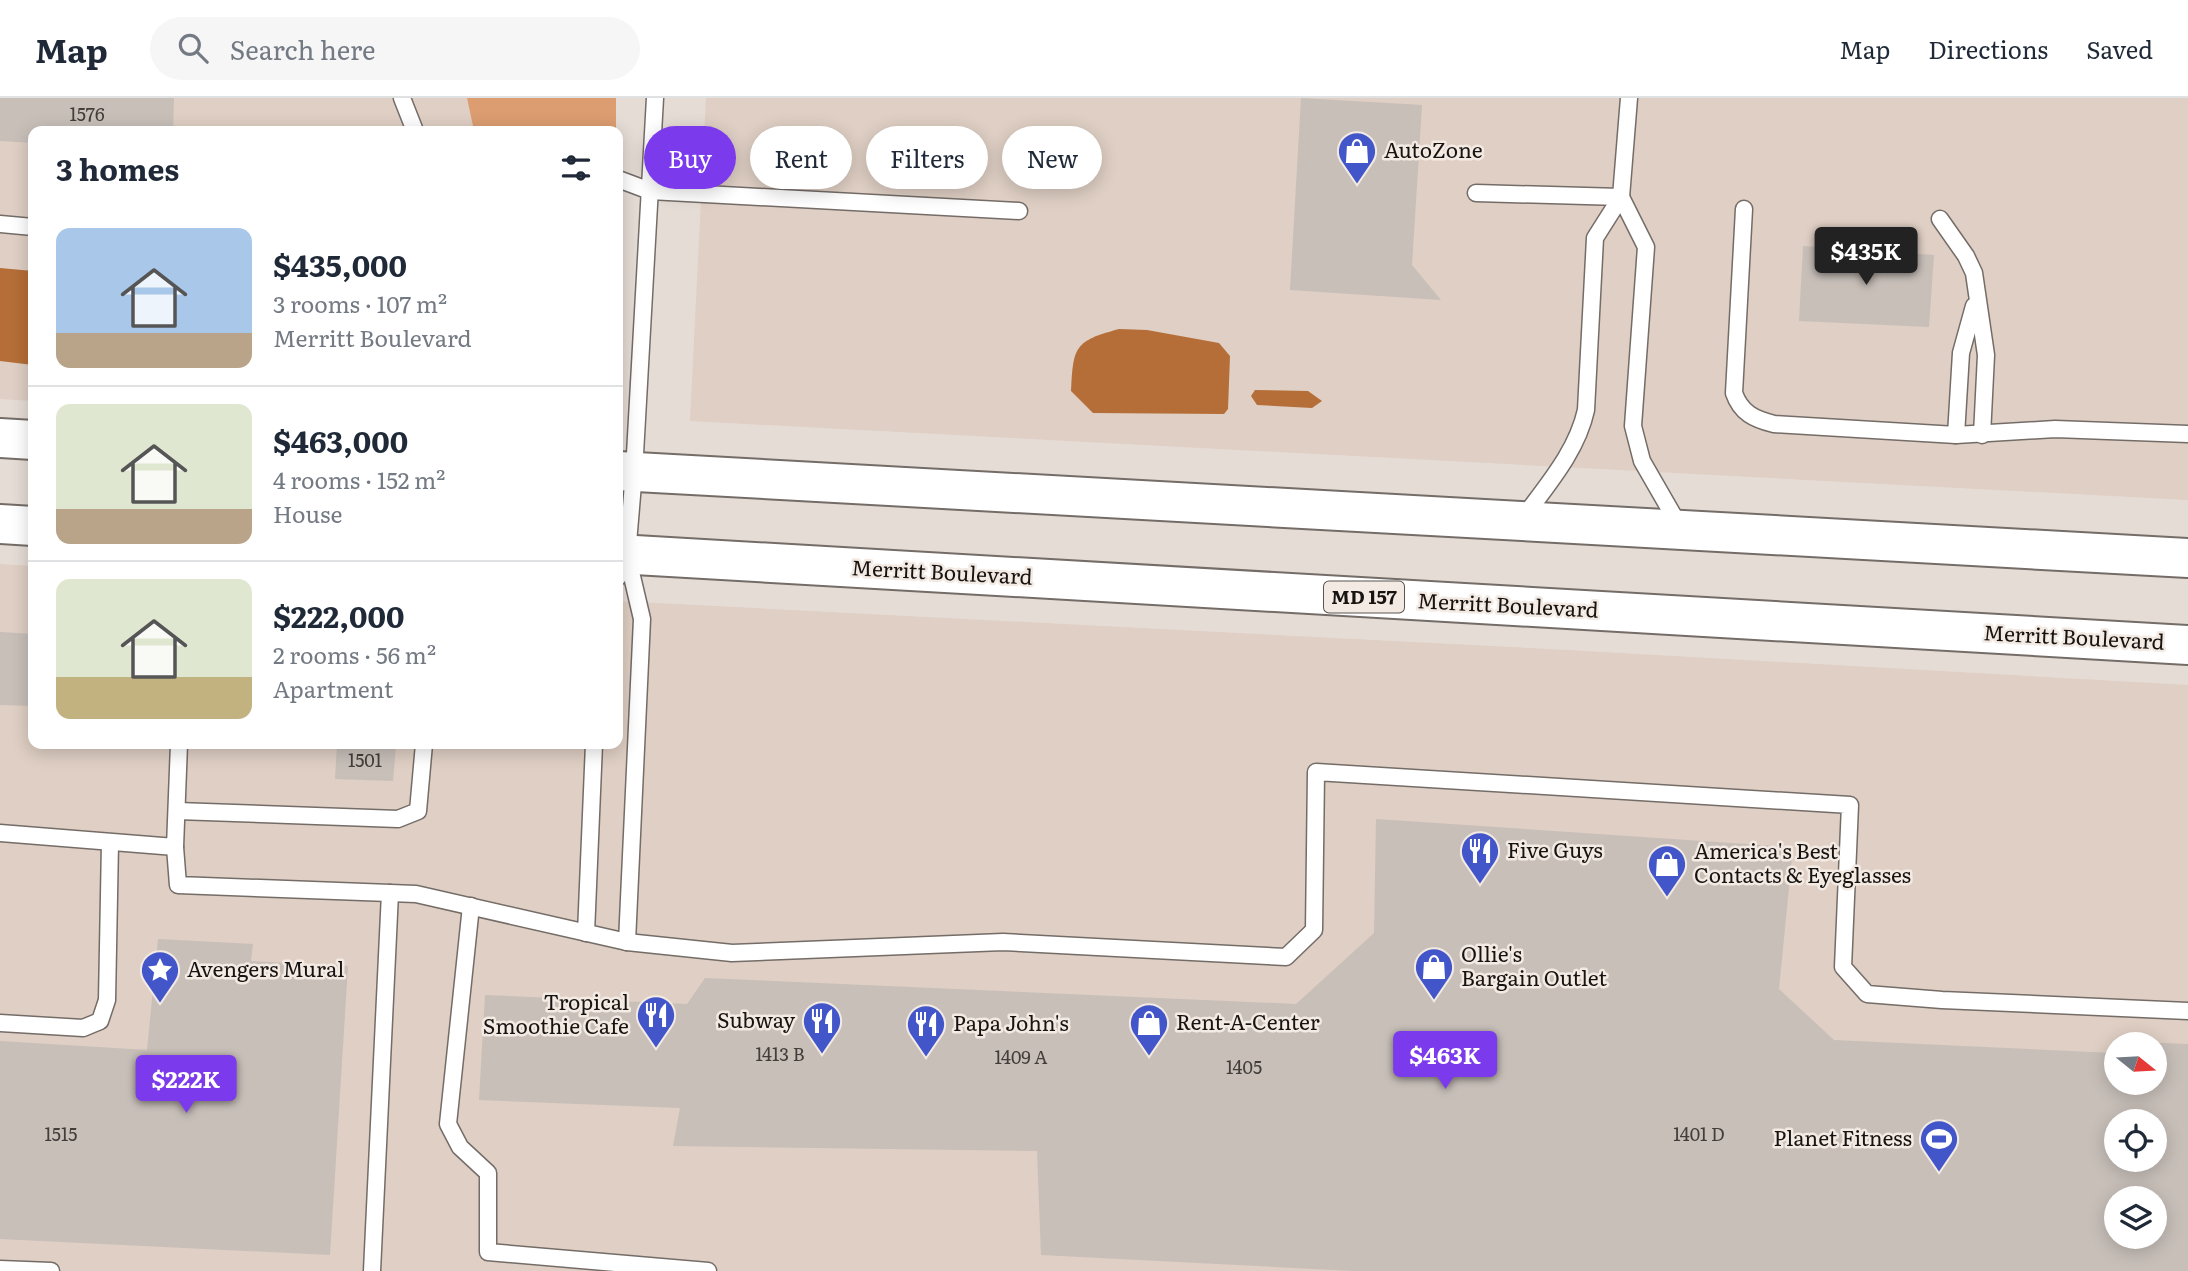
<!DOCTYPE html>
<meta charset="utf-8">
<style>
body{margin:0;font-family:Literata,serif;background:#f6f6f7;color:#1f2937;height:100vh;display:flex;flex-direction:column;font-size:26px;white-space:nowrap}
*{box-sizing:border-box;margin:0}
p{font-size:23px;color:#747a83}
.icon{flex:none;width:38px;height:38px;fill:none;stroke:currentColor;stroke-width:2;stroke-linecap:round;stroke-linejoin:round}
.map{position:relative;flex:1;overflow:hidden}
.drawer{position:absolute;left:28px;top:28px;width:595px;height:623px;display:flex;flex-direction:column;background:#fff;border-radius:14px;box-shadow:0 4px 18px #0003}
.drawer>*{flex:none}
.guide{position:absolute;left:644px;top:28px;width:665px;height:63px;display:flex;gap:14px}
.needle{width:46px;rotate:108deg}
.buttons{position:absolute;left:2104px;top:934px;display:grid;gap:14px}
.buttons a{display:grid;place-items:center;width:63px;height:63px;border-radius:50%;background:#fff;box-shadow:0 4px 18px #0003;font-size:35px}
.price{position:absolute;translate:-50% -60px;padding:0 16px;border-radius:7px;background:#7c3aed;color:#fff;font-size:23px;line-height:46px;filter:drop-shadow(0 2px 4px #0008)}
.price::after{content:'';position:absolute;left:50%;top:42px;width:21px;height:16px;margin-left:-10px;background:inherit;clip-path:polygon(0 0,100% 0,50% 100%)}
.price.active{background:#222;color:#fff}
ul{padding:0;list-style:none}
li{display:flex;align-items:center;gap:21px;height:175px;padding:0 28px}
li+li{border-top:2px solid #e0e1e3}
li span{display:grid;place-items:center;flex:none;width:196px;height:140px;border-radius:14px;color:#555}
li>.icon{margin-inline-start:auto}
span .icon{width:84px;height:84px;fill:#fffc;stroke-width:1}
li b{font-size:30px}
h2{display:flex;justify-content:space-between;align-items:center;height:84px;padding:0 28px;font-size:30px}
.chip{padding:0 24px;border-radius:32px;background:#fff;box-shadow:0 4px 18px #0003;font-size:24px;line-height:63px}
.chip.active{background:#7c3aed;color:#fff}
header{display:flex;align-items:center;gap:42px;box-sizing:border-box;height:98px;padding:0 35px;background:#fff;border-bottom:2px solid #e0e1e3}
header strong{font-size:33px}
nav{display:flex;gap:38px;margin-inline-start:auto;font-size:24px}
.search{width:490px;height:63px;background:#f6f6f7;display:flex;align-items:center;gap:18px;box-sizing:border-box;padding:0 24px;border-radius:38px;color:#747a83;font-size:26px}
.map>svg:first-child{display:block}
</style>
<header>
<strong>Map</strong>
<div class="search"><svg class="icon" aria-label="search" viewBox="0 0 24 24"><circle cx="10" cy="10" r="6"/><path d="M15 15l6 6"/></svg>Search here</div>
<nav><a>Map</a><a>Directions</a><a>Saved</a></nav>
</header>
<div class="map">
<svg width="2188" height="1173" viewBox="0 0 2188 1173">
<rect width="100%" height="100%" fill="#e6dcd6"/>
<g fill="#dfcfc4" fill-rule="evenodd">
<path d="M0,0H467L474,33H33V303L0,301Z"/>
<path d="M706,0H2188V402L690,323Z"/>
<path d="M0,466L33,468V646H618V503L1568,552L2188,587V1173H0ZM2116,947H2154V985H2116ZM2116,1024H2154V1062H2116ZM2116,1101H2154V1139H2116Z"/>
</g>
<path fill="#dc9d70" d="M467,0H616V33H474Z"/>
<g fill="#b56e37">
<path d="M0,170L33,173V267L0,263Z"/>
<path d="M1119,231L1147,232L1219,245L1230,258L1228,311L1224,316L1093,315L1071,293C1073,248 1075,243 1119,231Z"/>
<path d="M1255,292L1308,293L1322,303L1312,310L1257,307L1251,298Z"/>
</g>
<g fill="#c8bfb9" fill-rule="evenodd">
<path d="M0,0H174L173,33H33V45L0,43Z"/>
<path d="M1301,0L1422,7L1412,167L1441,202L1290,192Z"/>
<path d="M1803,148L1934,157L1929,229L1799,223Z"/>
<path d="M0,534L33,536V608L0,607Z"/>
<path d="M337,646H396L393,683L335,681Z"/>
<path d="M1376,721L1793,749L1779,891L1834,942L2114,955L2116,943L2188,946V1173H1353L1041,1157L1037,1053L673,1048L680,1010L479,1002L485,897L687,906L705,880L1296,906L1374,835ZM2116,947H2154V985H2116ZM2116,1024H2154V1062H2116ZM2116,1101H2154V1139H2116Z"/>
<path d="M158,841L253,846L251,863L348,868L330,1157L0,1141V943L147,952Z"/>
</g>
<g fill="none" stroke-linecap="round" stroke-linejoin="round">
<g stroke="#746c67" stroke-width="19">
<g id="service">
<path d="M402,0L415,33"/>
<path d="M618,81L650,93L1019,113"/>
<path d="M1476,95L1621,99"/>
<path d="M1621,99L1646,149L1633,328L1642,363L1680,429"/>
<path d="M1744,111L1734,295C1741,315 1754,321 1774,326L1956,337L2055,331L2188,336"/>
<path d="M1940,121L1966,158L1974,175L1986,257L1982,337"/>
<path d="M0,126L33,129"/>
<path d="M1956,337L1961,255L1974,208"/>
<path d="M1523,420C1548,386 1577,353 1586,312L1595,140L1621,99L1629,0"/>
<path d="M618,479L627,457L634,374L655,0"/>
<path d="M177,713L398,721L418,713L424,646"/>
<path d="M0,735L175,749L179,646"/>
<path d="M175,749L178,787L416,796L627,844L732,855L1003,844L1286,859L1314,832L1316,674L1850,707L1843,869L1867,896L1942,902L2188,913"/>
<path d="M471,808L448,1026L460,1049L488,1075V1154L708,1173"/>
<path d="M586,835L594,646"/>
<path d="M627,844L642,521L627,457"/>
<path d="M0,925L83,930L100,923L107,902L110,745"/>
<path d="M0,1171L51,1173"/>
<path d="M372,1173L390,795"/>
</g>
</g>
<g stroke="#746c67" stroke-width="42">
<g id="primary">
<path d="M0,340L33,342"/>
<path d="M618,373L2188,460"/>
<path d="M0,426L33,428"/>
<path d="M618,456L2188,547"/>
</g>
</g>
<use href="#service" stroke="#fff" stroke-width="16"/>
<use href="#primary" stroke="#fff" stroke-width="38"/>
</g>
<defs>
<g id="shop-pin" transform="scale(2.0125)"><path d="M0 17L-7.5 6A9.5 9.5 0 1 1 7.5 6Z" fill="#4256ca" stroke="#f3eae3"/><path d="M-5-2.5h2.3a2.7 3.5 0 0 1 5.4 0H5L5.5 6h-11ZM-1.5-2.5h3a1.5 2.3 0 0 0-3 0Z" fill="#fff"/></g>
<g id="restaurant-pin" transform="scale(2.0125)"><path d="M0 17L-7.5 6A9.5 9.5 0 1 1 7.5 6Z" fill="#4256ca" stroke="#f3eae3"/><path d="M-5-6h1v4h1v-4h1v4h1v-4h1v5L-1.5 .5V6h-2V.5L-5-1ZM5-6V6H3V1.5H1.5Q1.5-4 5-6Z" fill="#fff"/></g>
<g id="sight-pin" transform="scale(2.0125)"><path d="M0 17L-7.5 6A9.5 9.5 0 1 1 7.5 6Z" fill="#4256ca" stroke="#f3eae3"/><path d="M0-6L1.8-2.2L6-1.7L2.9 1.2L3.7 5.4L0 3.3L-3.7 5.4L-2.9 1.2L-6-1.7L-1.8-2.2Z" fill="#fff"/></g>
<g id="stadium-pin" transform="scale(2.0125)"><path d="M0 17L-7.5 6A9.5 9.5 0 1 1 7.5 6Z" fill="#4256ca" stroke="#f3eae3"/><path d="M0-5a6.5 5 0 1 0 0 10a6.5 5 0 1 0 0-10ZM-3.5-1.8h7v3.6h-7Z" fill="#fff"/></g>
</defs>
<g fill-rule="evenodd">
<use href="#shop-pin" x="1357" y="53"/>
<use href="#restaurant-pin" x="1480" y="753"/>
<use href="#shop-pin" x="1667" y="766"/>
<use href="#shop-pin" x="1434" y="869"/>
<use href="#sight-pin" x="160" y="872"/>
<use href="#restaurant-pin" x="656" y="917"/>
<use href="#restaurant-pin" x="822" y="923"/>
<use href="#shop-pin" x="1149" y="925"/>
<use href="#restaurant-pin" x="926" y="926"/>
<use href="#stadium-pin" x="1939" y="1041"/>
</g>
<g text-anchor="middle" stroke-width="5" stroke-linejoin="round" paint-order="stroke">
<g font-size="18" fill="#433e3b">
<text x="87" y="23">1576</text>
<text x="365" y="669">1501</text>
<text x="780" y="963">1413 B</text>
<text x="1021" y="966">1409 A</text>
<text x="1244" y="976">1405</text>
<text x="61" y="1043">1515</text>
<text x="1699" y="1043">1401 D</text>
</g>
<rect fill="#f3eae3" stroke="#595450" stroke-width="2" x="1324" y="483.5" width="80" height="31" rx="5"/>
<g font-size="19" font-weight="bold" fill="#171311">
<text x="1364" y="506">MD 157</text>
</g>
<g font-size="21" fill="#171311" stroke="#f3eae3" text-anchor="start">
<text x="1384" y="60">AutoZone</text>
<text x="1507" y="760">Five Guys</text>
<text x="1694" y="761">America's Best<tspan x="1694" dy="24">Contacts &amp; Eyeglasses</tspan></text>
<text x="1461" y="864">Ollie's<tspan x="1461" dy="24">Bargain Outlet</tspan></text>
<text x="187" y="879">Avengers Mural</text>
<text x="629" y="912" text-anchor="end">Tropical<tspan x="629" dy="24">Smoothie Cafe</tspan></text>
<text x="795" y="930" text-anchor="end">Subway</text>
<text x="1176" y="932">Rent-A-Center</text>
<text x="953" y="933">Papa John's</text>
<text x="1912" y="1048" text-anchor="end">Planet Fitness</text>
</g>
<g font-size="21" fill="#171311" stroke="#f3eae3">
<text transform="translate(942 475) rotate(3)" y="7">Merritt Boulevard</text>
<text transform="translate(1508 508) rotate(3)" y="7">Merritt Boulevard</text>
<text transform="translate(2074 540) rotate(3)" y="7">Merritt Boulevard</text>
</g>
</g>
</svg>
<div class="buttons">
<a><svg class="needle" viewBox="-14 -14 28 28"><path d="M0-13l5 13h-10z" fill="#e53935"/><path d="M0 13l5-13h-10z" fill="#747a83"/></svg></a>
<a><svg class="icon" aria-label="locate" viewBox="0 0 24 24"><circle cx="12" cy="12" r="6"/><path d="M12 2v4M12 18v4M2 12h4M18 12h4"/></svg></a>
<a><svg class="icon" aria-label="layers" viewBox="0 0 24 24"><path d="M12 4l9 5-9 5-9-5zM3 14l9 5 9-5"/></svg></a>
</div>
<b class="price active" style="left:1866px;top:189px">$435K</b>
<b class="price" style="left:1445px;top:993px">$463K</b>
<b class="price" style="left:186px;top:1017px">$222K</b>
<div class="guide">
<a class="chip active">Buy</a>
<a class="chip">Rent</a>
<a class="chip">Filters</a>
<a class="chip">New</a>
</div>
<section class="drawer">
<h2>3 homes<svg class="icon" aria-label="filters" viewBox="0 0 24 24"><path d="M4 7h16M4 17h16"/><circle cx="9" cy="7" r="2"/><circle cx="15" cy="17" r="2"/></svg></h2>
<ul>
<li><span style="background:linear-gradient(#a9c7e8 75%,#b9a48a 0)"><svg class="icon" aria-label="home" viewBox="0 0 24 24"><path d="M3 11l9-7 9 7M6 9v11h12V9"/></svg></span><div><b>$435,000</b><p>3 rooms · 107 m²</p><p>Merritt Boulevard</p></div></li>
<li><span style="background:linear-gradient(#dfe7d0 75%,#b9a48a 0)"><svg class="icon" aria-label="home" viewBox="0 0 24 24"><path d="M3 11l9-7 9 7M6 9v11h12V9"/></svg></span><div><b>$463,000</b><p>4 rooms · 152 m²</p><p>House</p></div></li>
<li><span style="background:linear-gradient(#dfe7d0 70%,#c2b280 0)"><svg class="icon" aria-label="home" viewBox="0 0 24 24"><path d="M3 11l9-7 9 7M6 9v11h12V9"/></svg></span><div><b>$222,000</b><p>2 rooms · 56 m²</p><p>Apartment</p></div></li>
</ul>
</section>
</div>
